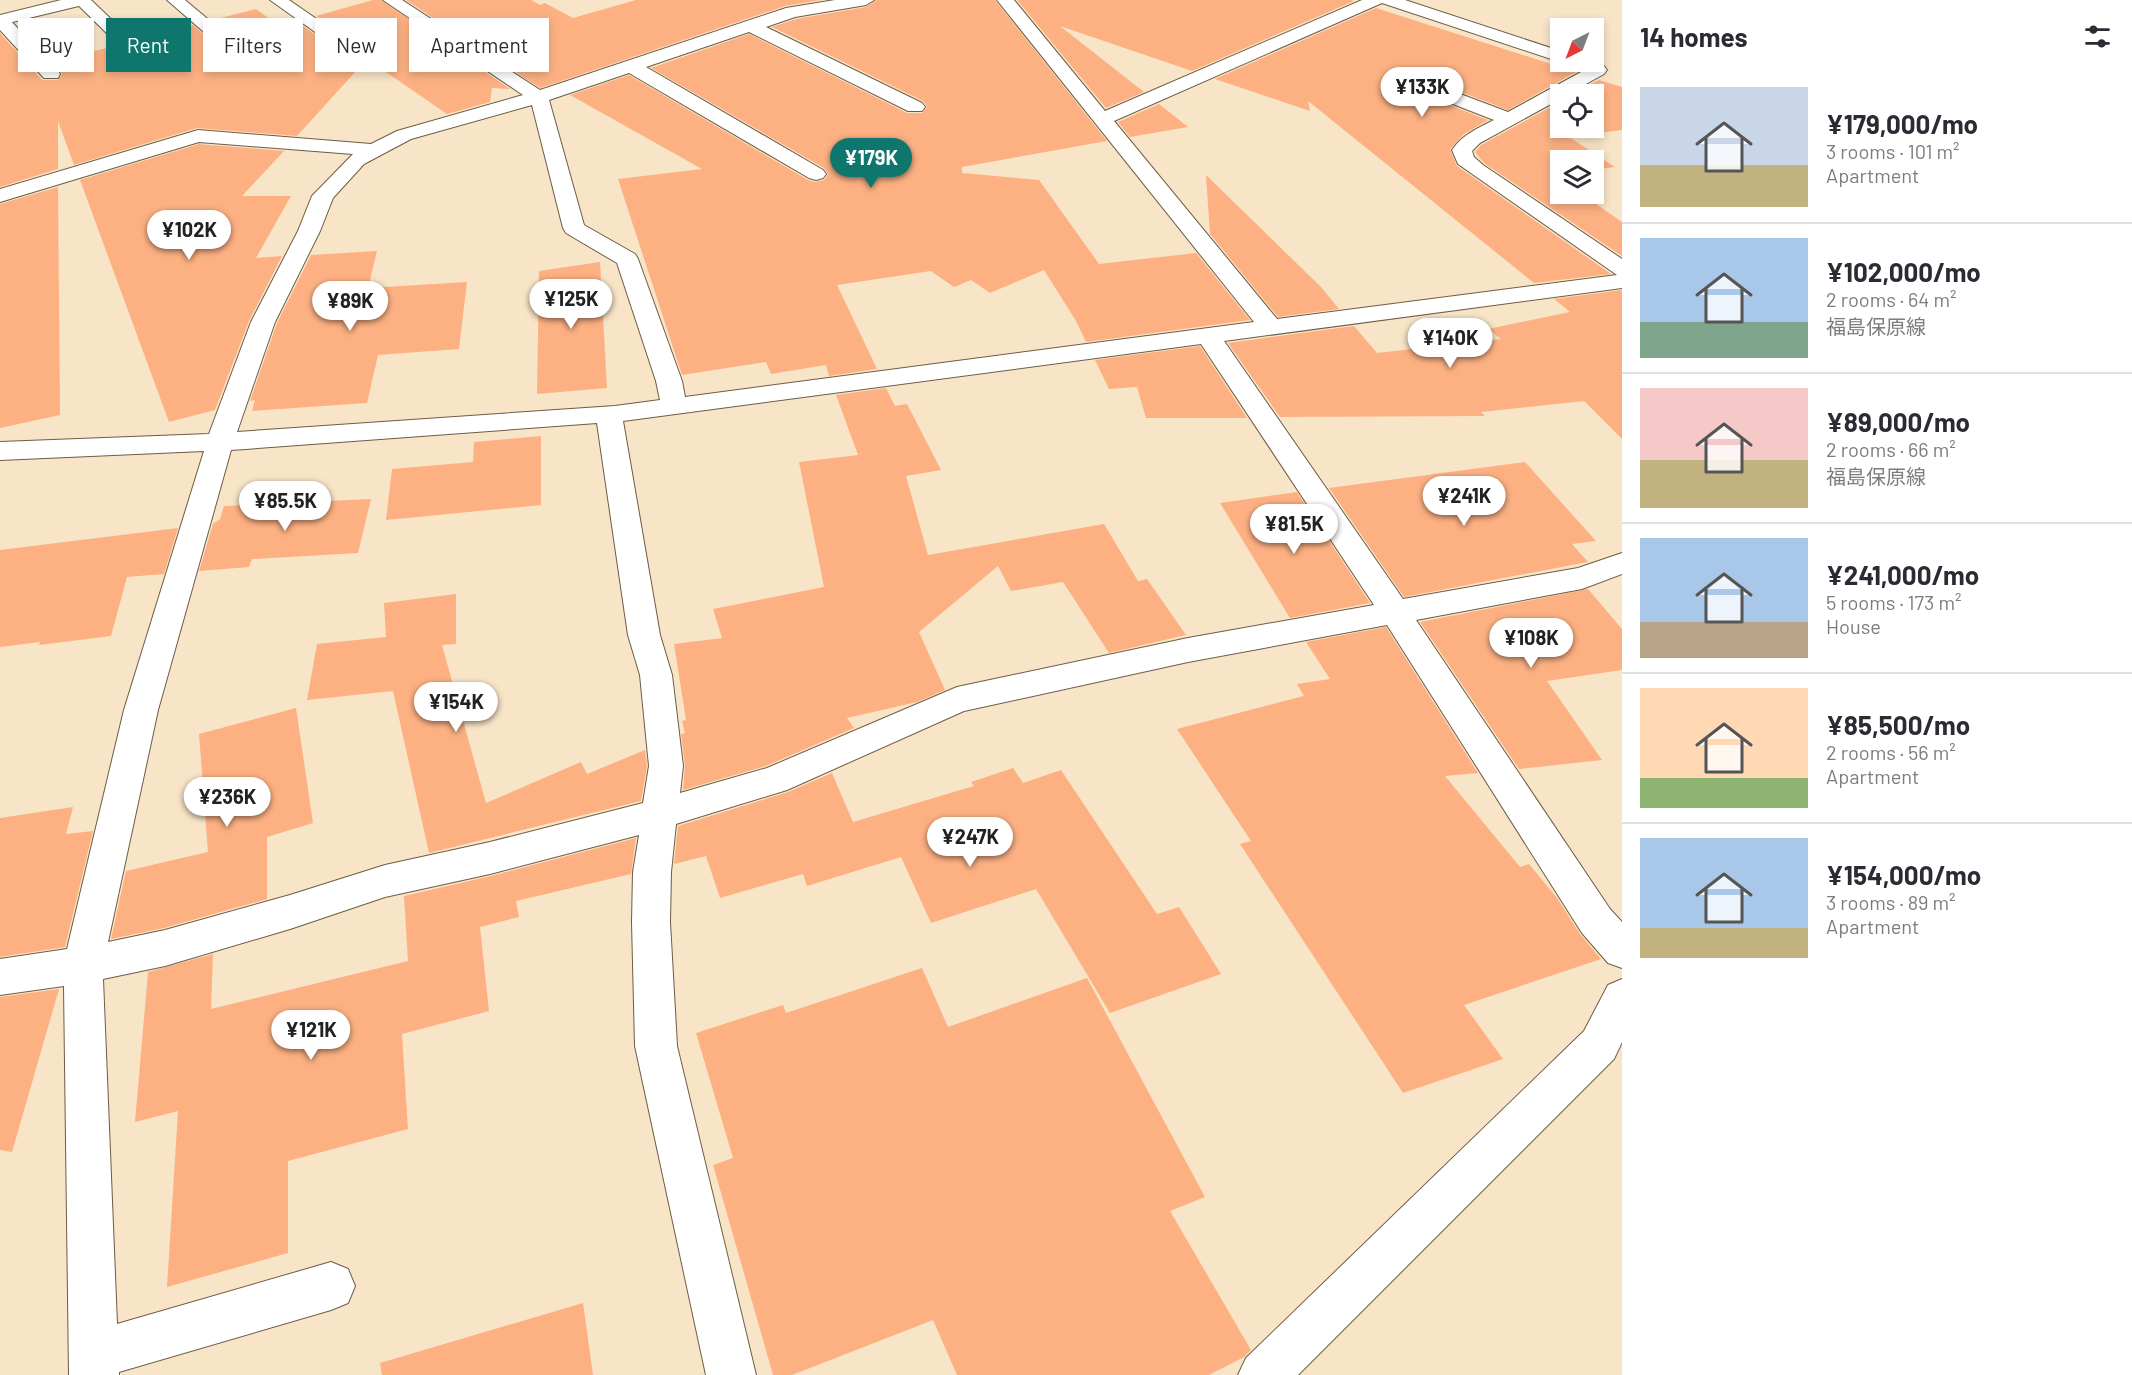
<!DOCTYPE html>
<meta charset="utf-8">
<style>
body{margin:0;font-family:Barlow,"Noto Sans JP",sans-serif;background:#f7f7f7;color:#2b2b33;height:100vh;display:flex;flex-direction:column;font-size:22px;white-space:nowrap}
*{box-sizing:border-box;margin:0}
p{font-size:20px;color:#7c7c81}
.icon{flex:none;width:33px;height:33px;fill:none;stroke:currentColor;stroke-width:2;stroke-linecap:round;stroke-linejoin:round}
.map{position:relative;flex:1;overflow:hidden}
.drawer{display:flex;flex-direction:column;background:#fff;width:510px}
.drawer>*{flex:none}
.banner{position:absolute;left:18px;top:18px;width:570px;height:54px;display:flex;gap:12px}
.needle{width:39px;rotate:222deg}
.controls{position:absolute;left:1550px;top:18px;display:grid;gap:12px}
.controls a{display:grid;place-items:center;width:54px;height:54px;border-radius:0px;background:#fff;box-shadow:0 3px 9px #0003;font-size:30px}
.price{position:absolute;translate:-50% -51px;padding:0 14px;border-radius:21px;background:#fff;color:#222;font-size:20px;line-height:39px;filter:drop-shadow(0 2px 3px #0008)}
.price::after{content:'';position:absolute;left:50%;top:36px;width:18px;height:14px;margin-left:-9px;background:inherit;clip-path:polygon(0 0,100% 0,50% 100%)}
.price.selected{background:#0f766e;color:#fff}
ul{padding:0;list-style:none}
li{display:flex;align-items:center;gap:18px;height:150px;padding:0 18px}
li+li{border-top:2px solid #e1e1e2}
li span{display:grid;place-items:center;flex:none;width:168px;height:120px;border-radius:0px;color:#555}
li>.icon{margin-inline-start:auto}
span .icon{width:72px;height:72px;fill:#fffc;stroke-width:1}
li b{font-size:26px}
h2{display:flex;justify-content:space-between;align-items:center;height:72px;padding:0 18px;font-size:26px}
.chip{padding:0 21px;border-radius:0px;background:#fff;box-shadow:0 3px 9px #0003;font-size:21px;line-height:54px}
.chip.selected{background:#0f766e;color:#fff}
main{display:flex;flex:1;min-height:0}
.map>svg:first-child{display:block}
</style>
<main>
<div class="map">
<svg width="1622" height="1375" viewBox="0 0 1622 1375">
<rect width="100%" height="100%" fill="#f8e4c7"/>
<g fill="#fdb183">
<path d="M373,0H381L510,89L492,88L490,102L447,114L367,59L297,136L197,128L74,165L58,121V169L0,187V33L42,80H58L62,75L60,68L20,27L54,18L94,51L116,46L140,70H154L159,63L137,40L193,25L219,48H232L237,43L236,40L213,20L256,9L279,26L296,21L331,46H344L349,41L348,38L316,16Z"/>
<path d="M406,0H531L540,5L545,3L573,18L636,0H821L785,6L540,88Z"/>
<path d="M876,0H995L1107,141L962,167V173L1039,180L1099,264L1196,253L1250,320L1086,342L1076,321L1044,270L990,293L971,280L954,287L931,271L837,285L877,369L829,376L826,365L771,374L766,362L682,375L618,179L702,169L570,95L629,75L808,180L815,182L824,180L828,174L824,168L651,68L749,34L907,113H922L927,107L923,101L772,27L796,19L866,7Z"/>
<path d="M1017,0H1351L1354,1L1192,71L1060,26L1144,92L1106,108Z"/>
<path d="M1376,8L1576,72L1508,110L1448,87L1439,89L1436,96L1439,101L1488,120L1464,134L1450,149L1457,166L1611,274L1534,283L1308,101L1310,111L1215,79Z"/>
<path d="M1599,80L1622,87V130L1569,137L1615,167L1593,170V160H1560V175L1557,176L1560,178V194H1582L1622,222V256L1484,163L1475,152L1481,145L1560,102V128H1593V94H1572Z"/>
<path d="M1159,104L1188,127L1130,137L1118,122Z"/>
<path d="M199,144L284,151L242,196H291L256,258L282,256L249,321L215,410L169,422L80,180Z"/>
<path d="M1206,175L1321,287L1339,309L1278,317L1210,234Z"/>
<path d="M58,187L60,415L0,428V204Z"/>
<path d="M377,251L368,288L467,282L459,349L378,355L367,403L252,411L255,400L250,401L277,323L311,255Z"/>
<path d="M600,262L607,388L537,394L539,271Z"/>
<path d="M1622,290V439L1584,401L1481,412L1485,416L1280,417L1228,343L1354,326L1377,353L1501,339L1488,329L1570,312L1554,299Z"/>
<path d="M1200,346L1247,418H1146L1137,387L1109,389L1095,360Z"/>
<path d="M886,388L895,406L907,404L941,470L906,476L928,555L1104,524L1138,581L1147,579L1186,635L1109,653L1063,582L1011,591L998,566L919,632L945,690L917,702L847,718L854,728L766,766L683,790L685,766L681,734L685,733L682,721L686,720L674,644L722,638L713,609L824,587L799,462L858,455L836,395Z"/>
<path d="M541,436V505L386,520L392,469L473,462L474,442Z"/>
<path d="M1525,462L1596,541L1572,544L1588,562L1404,597L1329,488Z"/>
<path d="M1297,492L1370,603L1290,618L1220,503Z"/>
<path d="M371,499L358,553L252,559L249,567L199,571L213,524L220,519L224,506Z"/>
<path d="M178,528L164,574L127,577L111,636L39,645L40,642L0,647V550Z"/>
<path d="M1588,589L1622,629V670L1547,681L1602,760L1519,769L1420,622Z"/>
<path d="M456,594V644L442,645L486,803L581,762L587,774L645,750L647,766L641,801L429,853L393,691L307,700L317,644L386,637L384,603Z"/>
<path d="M1386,627L1478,773L1445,776L1520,867L1529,864L1557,898L1580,934L1601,959L1464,1005L1503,1059L1403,1093L1240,844L1251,841L1177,729L1304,696L1297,684L1330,679L1306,642Z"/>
<path d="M296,708L313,823L267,837V899L164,928L111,939L126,871L208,852L199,734Z"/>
<path d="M1013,768L1023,783L1061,770L1157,914L1179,907L1221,974L1110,1013L1036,889L931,923L901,857L807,886L803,874L720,898L706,856L674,864L678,826L788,792L832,773L853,822L974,786L971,782Z"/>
<path d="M73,807L66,834L93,831L65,947L0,957V818Z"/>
<path d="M636,838L631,874L516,901L519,917L480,927L489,1011L402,1034L408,1129L288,1161V1253L167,1287L178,1111L135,1122L148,972L213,954L211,1009L408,961L404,896L491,876Z"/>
<path d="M922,968L948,1027L1087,978L1205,1197L1170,1211L1251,1350L1244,1357L1209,1375H957L933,1320L792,1375H773L713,1165L733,1158L696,1033L783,1005L786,1013Z"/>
<path d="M59,989L12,1152L0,1150V997Z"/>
<path d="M583,1303L593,1375H382L380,1363Z"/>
</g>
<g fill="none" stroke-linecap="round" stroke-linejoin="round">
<g stroke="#6e5c44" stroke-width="2">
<g id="minor">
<path d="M73,0H91L154,60L157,64L154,68H142Z"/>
<path d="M167,0H185L235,42L232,46H220Z"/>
<path d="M270,0H289L347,40L344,44H332Z"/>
<path d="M383,0H402L540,90L786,8L835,0H874L866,5L795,17L766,27L922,103L925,107L922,111H908L749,32L646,67L823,170L826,174L823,178L816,180L809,178L629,73L549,100L584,225L635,254L638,259L682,381L685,397L1254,322L997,0H1014L1105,111L1362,0H1405L1560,51V62H1564H1560L1382,3L1114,121L1277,319L1617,275L1458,164L1452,150C1462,135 1478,128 1494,120L1440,99L1438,95L1440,91L1447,89L1508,112L1592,66H1604L1607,70L1604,74L1568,94H1560V99L1480,143L1472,151L1474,157L1483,165L1622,259V288L1224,341L1403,599L1578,568L1622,553V574L1582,589L1416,620L1610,909L1622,922V968L1608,963L1582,933L1387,625L1188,662L964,711L787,790L676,824L671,872L670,922L677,1046L756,1375H706L635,1046L632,922L633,872L639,835L490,874L385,897L290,929L165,966L103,979L117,1324L331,1262L348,1269L355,1286L348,1303L331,1310L119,1372V1375H69L64,986L0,995V959L67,949L124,710L204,451L0,460V442L209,434L251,322L298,231L312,196L353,154L199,142L0,202V189L198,130L371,144L397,131L523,95ZM532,105L563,228L566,233L617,263L656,381L660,400L615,406L237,432L275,322L320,231L333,198L364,164L411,139ZM1201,344L1374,605L1188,638L957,687L767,768L680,793L683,766L672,675L660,635L623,421ZM597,423L628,635L640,675L649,766L643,803L490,842L385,865L290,895L165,930L108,942L158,710L231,450Z"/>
<path d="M0,15L6,16L58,70L60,74L58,78H44L0,30Z"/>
<path d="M1622,979V1042L1614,1059L1298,1375H1238L1246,1358L1584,1031L1608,985Z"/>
</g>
</g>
<g stroke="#6e5c44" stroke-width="2">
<path id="major" d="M61,0H89L87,4L0,25V15Z"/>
</g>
<use href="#minor" fill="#fff" fill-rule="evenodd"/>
<use href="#major" fill="#fff" fill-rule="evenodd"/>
</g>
</svg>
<div class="controls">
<a><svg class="needle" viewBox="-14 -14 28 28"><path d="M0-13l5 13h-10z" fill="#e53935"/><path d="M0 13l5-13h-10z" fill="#7c7c81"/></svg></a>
<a><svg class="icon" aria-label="locate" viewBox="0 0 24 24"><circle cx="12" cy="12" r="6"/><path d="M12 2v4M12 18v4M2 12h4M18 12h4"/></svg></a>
<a><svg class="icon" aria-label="layers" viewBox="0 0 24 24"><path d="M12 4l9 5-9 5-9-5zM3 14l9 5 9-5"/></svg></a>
</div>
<b class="price" style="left:1422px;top:118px">¥133K</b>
<b class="price selected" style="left:871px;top:189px">¥179K</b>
<b class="price" style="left:189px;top:261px">¥102K</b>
<b class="price" style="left:571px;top:330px">¥125K</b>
<b class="price" style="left:350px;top:332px">¥89K</b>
<b class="price" style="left:1450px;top:369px">¥140K</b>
<b class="price" style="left:1464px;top:527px">¥241K</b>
<b class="price" style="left:285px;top:532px">¥85.5K</b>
<b class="price" style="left:1294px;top:555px">¥81.5K</b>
<b class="price" style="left:1531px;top:669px">¥108K</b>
<b class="price" style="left:456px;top:733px">¥154K</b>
<b class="price" style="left:227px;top:828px">¥236K</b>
<b class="price" style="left:970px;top:868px">¥247K</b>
<b class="price" style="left:311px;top:1061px">¥121K</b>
<div class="banner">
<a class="chip">Buy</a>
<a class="chip selected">Rent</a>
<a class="chip">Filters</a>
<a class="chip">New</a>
<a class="chip">Apartment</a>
</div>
</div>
<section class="drawer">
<h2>14 homes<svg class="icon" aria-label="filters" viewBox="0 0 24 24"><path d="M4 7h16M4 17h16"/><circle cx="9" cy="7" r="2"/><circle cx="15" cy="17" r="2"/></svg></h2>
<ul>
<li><span style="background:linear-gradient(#c9d6e8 65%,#c2b280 0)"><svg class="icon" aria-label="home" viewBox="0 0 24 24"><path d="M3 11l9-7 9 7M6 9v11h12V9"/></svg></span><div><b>¥179,000/mo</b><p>3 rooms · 101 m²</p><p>Apartment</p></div></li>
<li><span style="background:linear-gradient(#a9c7e8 70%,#7fa58c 0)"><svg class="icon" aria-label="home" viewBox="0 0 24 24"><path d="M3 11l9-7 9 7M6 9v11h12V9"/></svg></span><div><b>¥102,000/mo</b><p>2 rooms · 64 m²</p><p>福島保原線</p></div></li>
<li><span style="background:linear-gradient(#f6c9c9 60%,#c2b280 0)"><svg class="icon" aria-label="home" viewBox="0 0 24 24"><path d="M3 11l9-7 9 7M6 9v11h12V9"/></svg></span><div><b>¥89,000/mo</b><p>2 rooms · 66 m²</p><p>福島保原線</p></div></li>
<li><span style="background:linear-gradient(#a9c7e8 70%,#b9a48a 0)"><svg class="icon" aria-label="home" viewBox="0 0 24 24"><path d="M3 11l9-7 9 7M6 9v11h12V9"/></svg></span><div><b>¥241,000/mo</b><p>5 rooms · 173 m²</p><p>House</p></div></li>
<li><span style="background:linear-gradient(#ffd9b3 75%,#8fb573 0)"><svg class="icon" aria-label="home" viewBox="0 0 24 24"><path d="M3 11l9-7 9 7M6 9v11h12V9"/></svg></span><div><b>¥85,500/mo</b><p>2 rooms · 56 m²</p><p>Apartment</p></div></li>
<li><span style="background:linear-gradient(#a9c7e8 75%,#c2b280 0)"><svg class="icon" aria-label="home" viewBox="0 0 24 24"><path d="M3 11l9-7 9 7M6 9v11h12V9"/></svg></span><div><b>¥154,000/mo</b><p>3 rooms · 89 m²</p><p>Apartment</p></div></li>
</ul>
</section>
</main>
